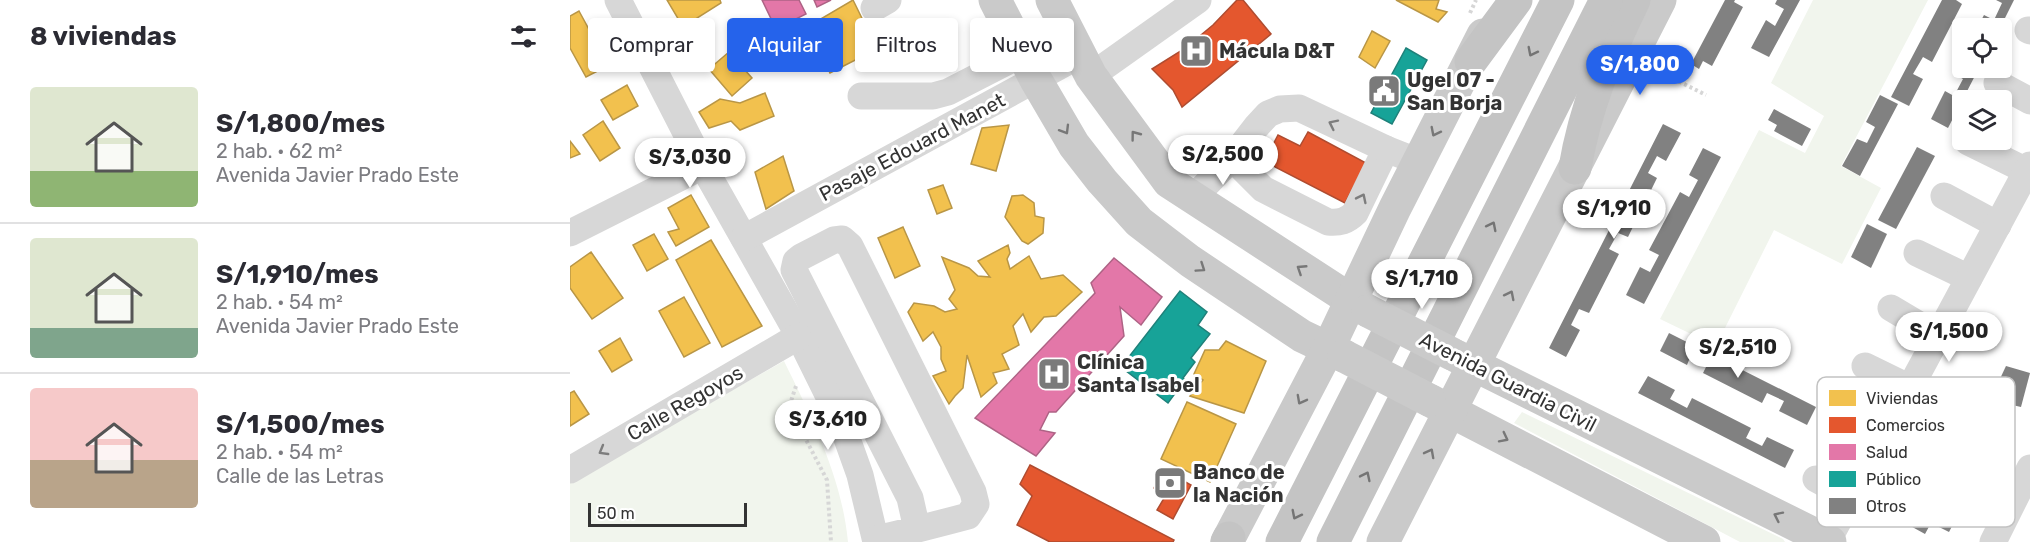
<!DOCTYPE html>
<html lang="es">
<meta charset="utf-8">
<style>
body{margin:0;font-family:Rubik,sans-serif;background:#f7f7f7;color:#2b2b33;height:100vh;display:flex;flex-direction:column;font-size:22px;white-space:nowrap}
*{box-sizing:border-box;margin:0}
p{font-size:20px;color:#7c7c81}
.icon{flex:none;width:33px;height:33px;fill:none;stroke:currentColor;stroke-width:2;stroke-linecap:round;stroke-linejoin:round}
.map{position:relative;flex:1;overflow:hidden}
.drawer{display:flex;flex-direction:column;background:#fff;width:570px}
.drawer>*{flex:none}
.guide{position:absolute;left:18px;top:18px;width:570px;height:54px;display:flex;gap:12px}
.controls{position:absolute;left:1382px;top:18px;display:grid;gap:12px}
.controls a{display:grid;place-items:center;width:60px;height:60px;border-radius:6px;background:#fff;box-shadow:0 3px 9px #0003;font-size:30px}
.scale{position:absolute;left:18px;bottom:15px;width:159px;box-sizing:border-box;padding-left:6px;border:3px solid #333;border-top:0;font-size:16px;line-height:21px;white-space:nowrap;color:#333;-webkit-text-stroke:4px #fff;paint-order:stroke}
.price{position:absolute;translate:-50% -51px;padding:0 14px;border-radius:21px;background:#fff;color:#222;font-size:20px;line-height:39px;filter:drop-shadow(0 2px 3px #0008)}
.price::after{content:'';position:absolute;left:50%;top:36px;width:18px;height:14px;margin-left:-9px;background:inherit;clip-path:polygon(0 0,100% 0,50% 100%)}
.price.current{background:#2563eb;color:#fff}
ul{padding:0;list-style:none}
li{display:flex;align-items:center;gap:18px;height:150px;padding:0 30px}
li+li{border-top:2px solid #e1e1e2}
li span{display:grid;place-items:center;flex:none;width:168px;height:120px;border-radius:6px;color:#555}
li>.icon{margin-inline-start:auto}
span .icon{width:72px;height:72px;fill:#fffc;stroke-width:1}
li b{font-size:26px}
h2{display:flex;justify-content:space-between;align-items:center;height:72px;padding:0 30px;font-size:26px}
.tag{padding:0 21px;border-radius:6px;background:#fff;box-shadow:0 3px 9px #0003;font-size:21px;line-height:54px}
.tag.current{background:#2563eb;color:#fff}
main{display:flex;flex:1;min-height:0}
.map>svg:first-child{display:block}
</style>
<main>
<section class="drawer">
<h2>8 viviendas<svg class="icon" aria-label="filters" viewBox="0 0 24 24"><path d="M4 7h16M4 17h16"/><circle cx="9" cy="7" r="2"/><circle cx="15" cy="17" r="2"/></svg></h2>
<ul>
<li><span style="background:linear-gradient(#dfe7d0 70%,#8fb573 0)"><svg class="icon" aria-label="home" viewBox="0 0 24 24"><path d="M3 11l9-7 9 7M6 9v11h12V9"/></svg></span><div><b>S/1,800/mes</b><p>2 hab. · 62 m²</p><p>Avenida Javier Prado Este</p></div></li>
<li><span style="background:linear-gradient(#dfe7d0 75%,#7fa58c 0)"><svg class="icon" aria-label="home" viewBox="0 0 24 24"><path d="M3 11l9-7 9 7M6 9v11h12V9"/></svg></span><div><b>S/1,910/mes</b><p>2 hab. · 54 m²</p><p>Avenida Javier Prado Este</p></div></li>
<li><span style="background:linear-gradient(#f6c9c9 60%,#b9a48a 0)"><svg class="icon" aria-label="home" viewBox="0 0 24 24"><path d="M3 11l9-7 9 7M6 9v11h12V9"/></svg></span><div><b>S/1,500/mes</b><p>2 hab. · 54 m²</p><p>Calle de las Letras</p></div></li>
</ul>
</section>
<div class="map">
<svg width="1460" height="542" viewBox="0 0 1460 542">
<rect width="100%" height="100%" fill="#fff"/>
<g fill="#f1f5ed">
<path d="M1243,0H1358L1271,166L1311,188L1272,264L1204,230L1146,346L1090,319L1189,130L1235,153L1254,116L1201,83Z"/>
<path d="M214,361C242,418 272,478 278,542H0V482Z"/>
<path d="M952,412L1213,539L1215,542H1170L944,423Z"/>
</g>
<g fill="#f2c14e" stroke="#b99646" stroke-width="1.5">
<path d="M97,0H150L151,3L113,27Z"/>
<path d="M283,0L307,49L260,73L237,27Z"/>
<path d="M826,0H869L866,9L877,12L868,22Z"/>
<path d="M9,11L21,33L38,36L51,59L16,77L0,48V16Z"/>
<path d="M802,31L820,41L805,68L789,57Z"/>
<path d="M159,52L182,78L162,96L139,69Z"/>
<path d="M57,85L68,106L43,120L31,100Z"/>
<path d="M195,93L204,116L170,130L161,121L139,128L129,112L150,99L170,103Z"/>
<path d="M33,121L50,148L30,161L13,135Z"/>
<path d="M439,125L426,171L401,164L412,128Z"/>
<path d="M0,141L10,154L0,158Z"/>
<path d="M213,156L224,191L196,209L185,172Z"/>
<path d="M373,185L382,208L367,214L358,190Z"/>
<path d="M121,195L139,227L106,246L98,232L109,229L98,208Z"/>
<path d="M453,195L464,203L465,216L474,218L473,233L458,244L452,241L435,217L442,196Z"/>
<path d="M333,227L350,266L325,278L308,238Z"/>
<path d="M84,234L98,259L77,271L63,245Z"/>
<path d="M141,240L192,326L152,347L106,260Z"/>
<path d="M438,245L440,253L437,259L440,269L459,256L471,279L493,275L512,292L486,316L474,317L461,332L453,314L443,326L449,345L432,354L439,369L423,373L427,383L411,397L397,355L393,388L385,396L379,404L363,376L376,371L371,359V347L363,332L353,341L338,312L344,303L364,306L375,312L387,309L379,299L385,290L372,257L399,268L408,276L420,277L408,261Z"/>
<path d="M21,252L53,298L22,319L0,288V267Z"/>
<path d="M114,297L140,343L114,357L89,311Z"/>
<path d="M50,338L62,360L42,372L29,351Z"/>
<path d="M656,341L696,361L674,413L620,396L633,380L624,374L635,350H649Z"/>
<path d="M4,391L19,414L0,426V393Z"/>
<path d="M617,402L666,424L640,482L591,459Z"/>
</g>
<g fill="#e4572e" stroke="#af4c30" stroke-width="1.5">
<path d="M667,0H673L701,34L612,107L603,90L582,69L614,49L643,25Z"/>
<path d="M738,132L796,163L775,203L705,167L697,156L708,135L730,146Z"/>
<path d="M460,465L604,540L603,542H480L447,525L462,496L450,484Z"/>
<path d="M594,470L621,485L603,519L587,510L596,495L584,488Z"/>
</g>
<g fill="#e377a8" stroke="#ae6385" stroke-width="1.5">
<path d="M192,0H229L236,14L206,29Z"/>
<path d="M244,0H261L247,7Z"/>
<path d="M544,258L592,297L571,325L550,307L554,336L486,412H479L470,430L485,433L466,456L405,418L525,293L521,283Z"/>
</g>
<g fill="#17a398" stroke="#1f817a" stroke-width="1.5">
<path d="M836,48L857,60L822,124L801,113Z"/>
<path d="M610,291L637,312L628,325L640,334L621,358L625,362L613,378L615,380L598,403L551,367Z"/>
</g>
<g fill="#818181">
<path d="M1155,0H1165L1164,2L1173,7L1142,66L1133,61L1129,69L1121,64Z"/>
<path d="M1207,0H1230L1199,57L1181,48L1196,20L1205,26L1214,9L1205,4Z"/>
<path d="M1372,0H1386L1392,4L1362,62L1353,57L1343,74L1353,79L1339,106L1321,97Z"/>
<path d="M1426,0H1444L1430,28H1407L1414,15L1424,20L1432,3Z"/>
<path d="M1392,58V68H1409L1378,128L1361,119L1375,91L1384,96L1393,79L1384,74Z"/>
<path d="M1310,95L1328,104L1290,176L1272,166L1287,139L1297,143L1305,127L1296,122Z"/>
<path d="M1204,109L1241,129L1232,146L1204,131L1207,125L1198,120Z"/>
<path d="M1093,124L1111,133L1096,161L1087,156L1078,173L1087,178L1058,237L1048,233L1039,249L1049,254L1019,313L1009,309L1001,325L1010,330L996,357L979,348Z"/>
<path d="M1347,147L1365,156L1326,229L1308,220Z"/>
<path d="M1133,148L1151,157L1074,304L1056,295L1070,267L1080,272L1089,255L1079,250L1110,192L1119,197L1128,180L1119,175Z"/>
<path d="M1297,224L1317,234L1301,268L1281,257Z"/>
<path d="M1099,333L1246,407L1237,425L1209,411L1214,401L1197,393L1192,403L1133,373L1138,363L1121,355L1117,365L1090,351Z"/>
<path d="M1436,366L1460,373L1451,407L1420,400Z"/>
<path d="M1078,376L1105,390L1100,399L1117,408L1122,398L1181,428L1176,438L1192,446L1197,437L1224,450L1215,468L1068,393Z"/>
<path d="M1373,452L1393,463L1389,472L1406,481L1396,500L1390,498L1383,510L1389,513L1379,532L1361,523L1355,534L1335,523L1345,505L1334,499L1341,488L1345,490L1351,478L1347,476L1353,464L1364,470Z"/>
</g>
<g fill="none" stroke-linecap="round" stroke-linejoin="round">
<g stroke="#d6d6d6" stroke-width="4" stroke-dasharray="3 3" stroke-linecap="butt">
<path d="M900,13L906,0"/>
<path d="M1082,68L1136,95"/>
<path d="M226,386L219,407L257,480L261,542"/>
</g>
<g stroke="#d7d7d7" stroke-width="27">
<path d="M48,0L133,166L229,336L270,419L290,475L306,542"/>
<path d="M304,8L318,0"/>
<path d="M1458,30L1460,31"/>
<path d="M521,76L628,0"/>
<path d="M1427,83L1460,101"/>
<path d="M291,96H363L378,92L452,54"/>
<path d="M1398,142L1457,171"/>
<path d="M662,158L693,189L758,222C770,223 777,221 785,213L816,149"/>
<path d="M1374,196L1428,225"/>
<path d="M623,198L662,158L686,127L698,114L710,109L729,108L816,149L849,162"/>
<path d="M0,233L133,166"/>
<path d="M174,238L510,55"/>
<path d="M1347,253L1399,278"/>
<path d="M1321,308L1368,336"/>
<path d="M1295,366L1340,388"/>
<path d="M1271,420L1310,443"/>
<path d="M0,470L229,336"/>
<path d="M1246,479L1281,498"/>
<path d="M306,539C337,532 368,524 398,516L406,504L403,492L280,246L272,239L264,240L231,257L226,261L224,270L340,498L347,529"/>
<path d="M1257,542L1460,165"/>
<path d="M1423,542L1460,468"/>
</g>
<g stroke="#cacaca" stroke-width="33">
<path d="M425,0L466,80L504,145L532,181L569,222L620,261L732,336L774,356"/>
<path d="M482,0L521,76L599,182L798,311"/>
<path d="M886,356L1260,542"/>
<path d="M861,401L1134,542"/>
<path d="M657,542L758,349L825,208L913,35"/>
<path d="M813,542L1090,0"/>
</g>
<g stroke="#c4c4c4" stroke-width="33">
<path d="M901,61L946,0"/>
<path d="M1005,168C1015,108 1037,55 1064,0"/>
<path d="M657,542L659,538"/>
<path d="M712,542L988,0"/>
<path d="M763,542L1036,0"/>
</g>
<g stroke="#cacaca" stroke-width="33">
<path d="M798,311L882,354"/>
<path d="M774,356L859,400"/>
</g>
</g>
<defs><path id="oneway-chevron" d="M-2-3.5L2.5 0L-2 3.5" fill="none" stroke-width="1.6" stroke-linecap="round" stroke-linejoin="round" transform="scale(1.5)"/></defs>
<g stroke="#747474">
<use href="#oneway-chevron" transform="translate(962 52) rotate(117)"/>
<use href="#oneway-chevron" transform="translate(922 226) rotate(-63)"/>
<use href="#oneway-chevron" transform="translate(796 476) rotate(-64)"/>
<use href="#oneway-chevron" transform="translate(726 515) rotate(117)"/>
</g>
<g stroke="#7d7d7d">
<use href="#oneway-chevron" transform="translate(763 124) rotate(-154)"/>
<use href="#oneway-chevron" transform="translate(792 198) rotate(-64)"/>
<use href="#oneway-chevron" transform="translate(33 451) rotate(150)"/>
</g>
<g stroke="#777">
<use href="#oneway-chevron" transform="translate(495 130) rotate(59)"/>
<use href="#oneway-chevron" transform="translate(865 132) rotate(117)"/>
<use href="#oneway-chevron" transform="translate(565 135) rotate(-127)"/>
<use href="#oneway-chevron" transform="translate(631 268) rotate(34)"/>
<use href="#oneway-chevron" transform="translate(731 269) rotate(-147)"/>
<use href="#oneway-chevron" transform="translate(940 295) rotate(-63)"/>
<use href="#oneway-chevron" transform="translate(731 400) rotate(118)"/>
<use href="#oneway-chevron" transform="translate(934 438) rotate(27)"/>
<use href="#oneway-chevron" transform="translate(860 453) rotate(-62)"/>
<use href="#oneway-chevron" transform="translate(1208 516) rotate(-154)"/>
</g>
<defs>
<g id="hospital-square" transform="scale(1.725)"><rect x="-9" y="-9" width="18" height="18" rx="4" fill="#7a7a7a" stroke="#fff"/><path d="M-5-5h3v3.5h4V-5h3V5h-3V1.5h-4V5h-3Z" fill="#fff"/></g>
<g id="civic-square" transform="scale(1.725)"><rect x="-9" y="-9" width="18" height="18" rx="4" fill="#7a7a7a" stroke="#fff"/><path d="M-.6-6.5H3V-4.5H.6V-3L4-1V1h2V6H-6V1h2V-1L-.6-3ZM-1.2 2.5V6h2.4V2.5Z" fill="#fff"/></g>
<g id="bank-square" transform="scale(1.725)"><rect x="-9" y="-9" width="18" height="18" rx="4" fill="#7a7a7a" stroke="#fff"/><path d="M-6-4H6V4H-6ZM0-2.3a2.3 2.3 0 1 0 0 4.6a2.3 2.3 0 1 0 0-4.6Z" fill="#fff"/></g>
</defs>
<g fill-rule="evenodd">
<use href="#hospital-square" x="626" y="51"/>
<use href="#civic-square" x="814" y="91"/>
<use href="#hospital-square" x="484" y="374"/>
<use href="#bank-square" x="600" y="483"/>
</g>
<g text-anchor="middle" stroke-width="6" stroke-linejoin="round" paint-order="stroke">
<g font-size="20" font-weight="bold" fill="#333" stroke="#fff" text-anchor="start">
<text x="649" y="58">Mácula D&amp;T</text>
<text x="837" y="87">Ugel 07 -<tspan x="837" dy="23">San Borja</tspan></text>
<text x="507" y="369">Clínica<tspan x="507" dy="23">Santa Isabel</tspan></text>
<text x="623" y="479">Banco de<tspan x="623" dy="23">la Nación</tspan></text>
</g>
<g font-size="20" fill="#333" stroke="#fff">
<text transform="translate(342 147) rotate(-28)" y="7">Pasaje Edouard Manet</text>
<text transform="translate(938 382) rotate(27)" y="7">Avenida Guardia Civil</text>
<text transform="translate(115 403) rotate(-30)" y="7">Calle Regoyos</text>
</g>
</g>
<rect x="1247" y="377" width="198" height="150" rx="9" fill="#fff" stroke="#c2c2c2" stroke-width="1.5"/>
<rect x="1259" y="390" width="27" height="16" fill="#f2c14e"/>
<rect x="1259" y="417" width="27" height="16" fill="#e4572e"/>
<rect x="1259" y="444" width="27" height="16" fill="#e377a8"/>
<rect x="1259" y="471" width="27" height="16" fill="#17a398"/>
<rect x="1259" y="498" width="27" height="16" fill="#818181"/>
<g font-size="16" fill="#333">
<text x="1296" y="404">Viviendas</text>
<text x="1296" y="431">Comercios</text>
<text x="1296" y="458">Salud</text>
<text x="1296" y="485">Público</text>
<text x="1296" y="512">Otros</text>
</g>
</svg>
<div class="controls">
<a><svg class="icon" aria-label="locate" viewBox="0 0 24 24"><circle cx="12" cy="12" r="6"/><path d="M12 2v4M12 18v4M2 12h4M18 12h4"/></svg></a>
<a><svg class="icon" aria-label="layers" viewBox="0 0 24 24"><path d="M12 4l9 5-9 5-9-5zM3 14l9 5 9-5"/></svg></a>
</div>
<div class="scale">50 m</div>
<b class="price current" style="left:1070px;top:96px">S/1,800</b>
<b class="price" style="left:653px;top:186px">S/2,500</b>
<b class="price" style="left:120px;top:189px">S/3,030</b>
<b class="price" style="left:1044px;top:240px">S/1,910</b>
<b class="price" style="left:852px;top:310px">S/1,710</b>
<b class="price" style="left:1379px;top:363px">S/1,500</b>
<b class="price" style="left:1168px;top:379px">S/2,510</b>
<b class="price" style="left:258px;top:451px">S/3,610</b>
<div class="guide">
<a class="tag">Comprar</a>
<a class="tag current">Alquilar</a>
<a class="tag">Filtros</a>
<a class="tag">Nuevo</a>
</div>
</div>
</main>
